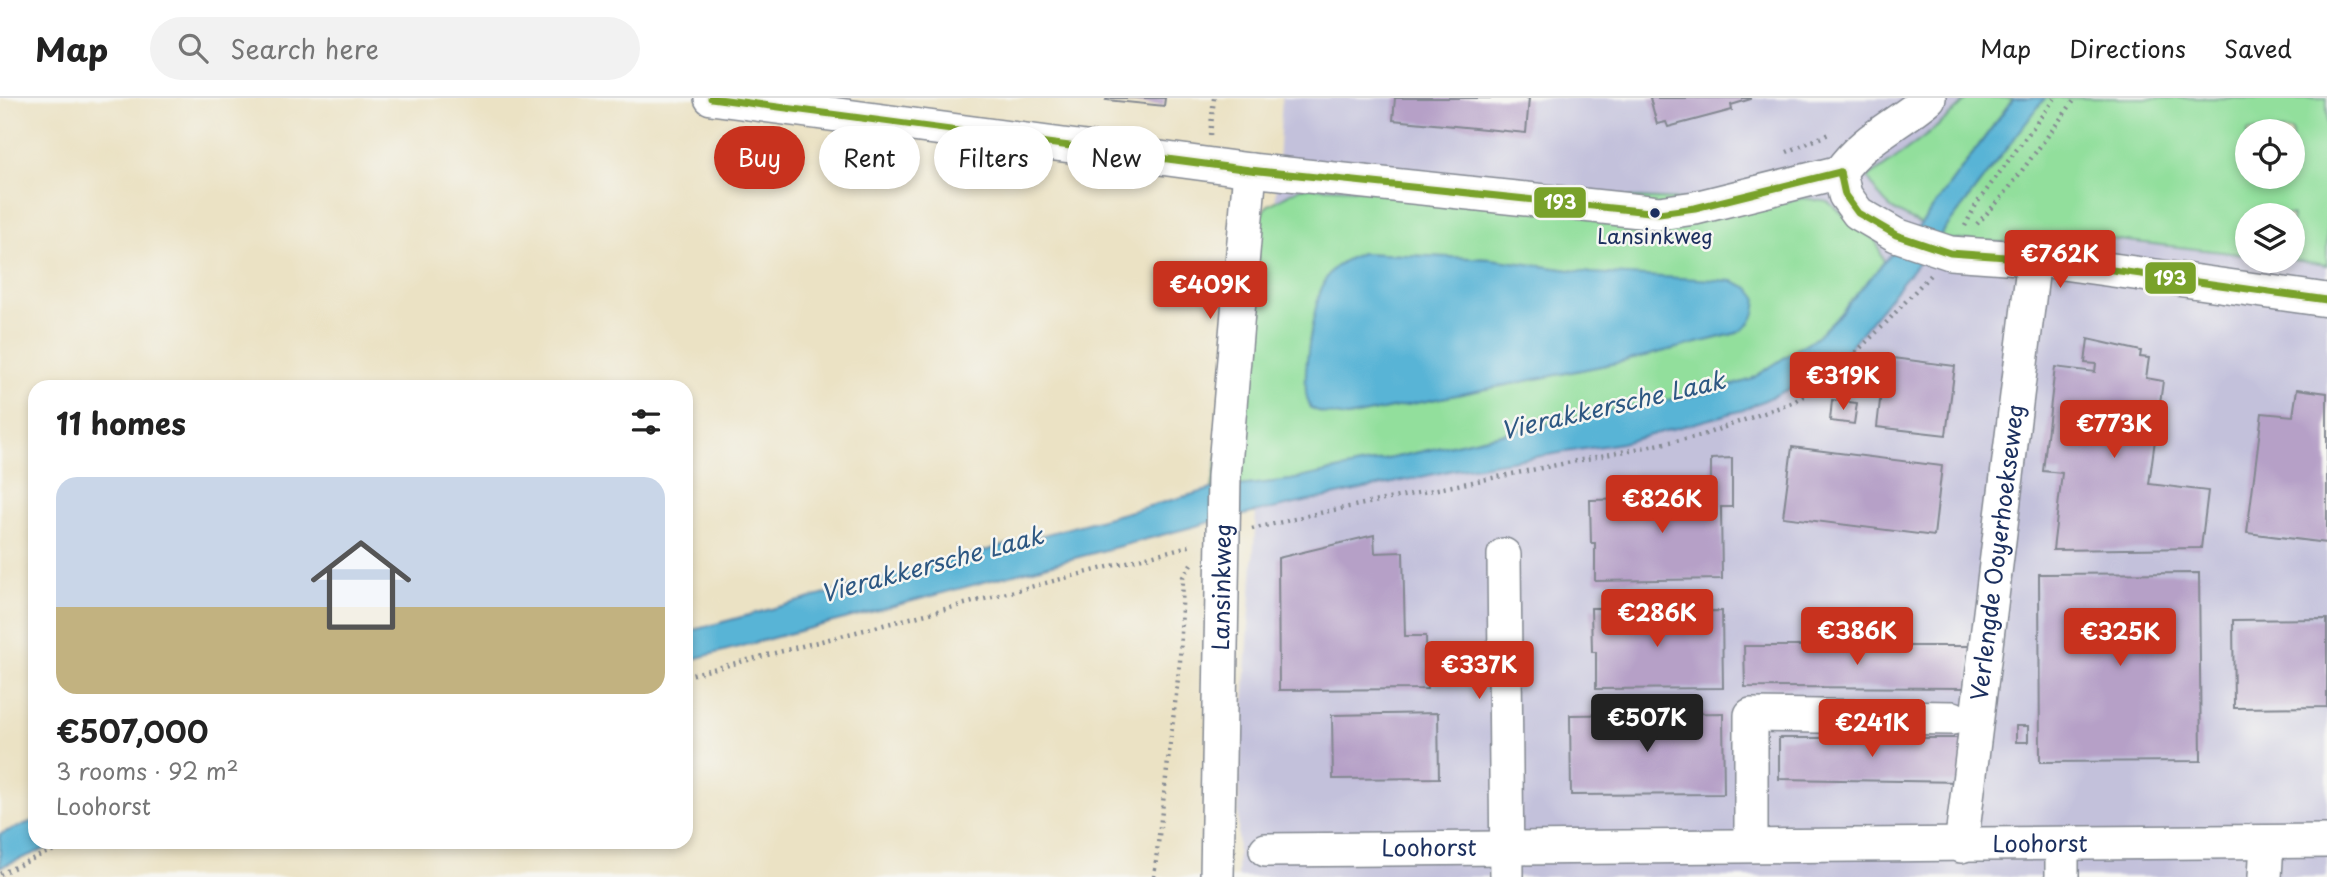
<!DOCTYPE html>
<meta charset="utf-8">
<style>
body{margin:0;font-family:"Playpen Sans",sans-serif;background:#f2f2f2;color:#222;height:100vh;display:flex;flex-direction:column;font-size:26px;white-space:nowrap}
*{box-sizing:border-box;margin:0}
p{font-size:23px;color:#767676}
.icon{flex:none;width:38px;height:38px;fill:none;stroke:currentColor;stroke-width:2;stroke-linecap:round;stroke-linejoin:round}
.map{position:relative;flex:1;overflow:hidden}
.details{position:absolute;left:28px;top:282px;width:665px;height:469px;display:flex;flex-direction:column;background:#fff;border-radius:21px;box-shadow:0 4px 10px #0003}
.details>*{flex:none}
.banner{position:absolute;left:714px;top:28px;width:665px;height:63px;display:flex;gap:14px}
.buttons{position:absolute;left:2235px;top:21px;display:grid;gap:14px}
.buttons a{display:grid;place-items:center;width:70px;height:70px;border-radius:50%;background:#fff;box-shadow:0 4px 10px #0003;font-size:35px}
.price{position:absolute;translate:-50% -60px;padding:0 16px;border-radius:7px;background:#c8321e;color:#fff;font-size:23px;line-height:46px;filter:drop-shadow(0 2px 4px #0008)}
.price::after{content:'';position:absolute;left:50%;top:42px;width:21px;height:16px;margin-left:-10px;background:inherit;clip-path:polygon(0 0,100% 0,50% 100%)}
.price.active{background:#222;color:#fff}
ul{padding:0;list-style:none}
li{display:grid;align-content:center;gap:14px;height:371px;padding:0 28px}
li+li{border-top:2px solid #e0e0e0}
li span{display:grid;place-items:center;height:217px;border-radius:21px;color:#555}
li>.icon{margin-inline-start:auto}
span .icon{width:126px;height:126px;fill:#fffc;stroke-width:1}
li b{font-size:30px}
h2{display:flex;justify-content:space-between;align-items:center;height:84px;padding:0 28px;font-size:30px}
.tag{padding:0 24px;border-radius:32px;background:#fff;box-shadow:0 4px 10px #0003;font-size:24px;line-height:63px}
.tag.active{background:#c8321e;color:#fff}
header{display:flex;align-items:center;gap:42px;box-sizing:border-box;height:98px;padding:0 35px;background:#fff;border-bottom:2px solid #e0e0e0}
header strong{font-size:33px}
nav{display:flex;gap:38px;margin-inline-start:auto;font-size:24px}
.search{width:490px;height:63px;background:#f2f2f2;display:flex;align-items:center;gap:18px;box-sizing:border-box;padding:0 24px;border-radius:38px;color:#767676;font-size:26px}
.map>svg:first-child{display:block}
</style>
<header>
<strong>Map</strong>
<div class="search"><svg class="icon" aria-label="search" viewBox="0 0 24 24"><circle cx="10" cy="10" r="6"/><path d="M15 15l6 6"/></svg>Search here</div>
<nav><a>Map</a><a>Directions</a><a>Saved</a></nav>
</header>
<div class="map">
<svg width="2327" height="779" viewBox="0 0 2327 779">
<rect width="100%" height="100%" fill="#f6f6f2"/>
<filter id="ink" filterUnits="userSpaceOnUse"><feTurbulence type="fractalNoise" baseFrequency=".0143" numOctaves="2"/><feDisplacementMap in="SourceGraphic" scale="14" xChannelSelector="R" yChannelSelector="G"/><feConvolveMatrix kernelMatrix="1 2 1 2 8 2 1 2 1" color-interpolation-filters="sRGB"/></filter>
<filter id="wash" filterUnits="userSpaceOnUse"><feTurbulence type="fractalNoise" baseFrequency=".00686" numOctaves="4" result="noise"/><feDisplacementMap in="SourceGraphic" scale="28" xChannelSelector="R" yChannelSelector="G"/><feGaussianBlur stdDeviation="1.57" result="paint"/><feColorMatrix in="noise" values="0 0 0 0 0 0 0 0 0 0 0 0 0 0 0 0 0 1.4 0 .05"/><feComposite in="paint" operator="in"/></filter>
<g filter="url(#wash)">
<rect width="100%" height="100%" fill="#ebe2c4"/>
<path fill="#c3c1db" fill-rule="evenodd" d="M1282,0H2327V779H1237L1239,687ZM2247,33H2292V79H2247ZM2247,117H2292V163H2247Z"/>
<g fill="#92df9c" stroke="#56877d" stroke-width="2" fill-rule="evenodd">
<path d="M1968,0H2013L1921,126C1892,113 1884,108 1868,80C1902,55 1939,31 1968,0Z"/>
<path d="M2045,0H2327V167L2293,162L2292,117H2247V157L2110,141L2073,142L2037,146L1938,141ZM2247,33H2292V79H2247Z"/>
<path d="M1302,89L1778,105L1804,100L1828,104L1876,143L1884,164L1838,218L1816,239L1750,282L1702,296L1612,312L1291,382L1212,391L1258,121L1267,108ZM1361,155L1491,161L1591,175L1737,235L1621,264L1347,319L1309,244L1320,194L1329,176L1342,164Z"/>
</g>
<g fill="#58b4d6" stroke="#3a729a" stroke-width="2">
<path d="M2014,0H2045L1942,135L1843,257L1791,290L1743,312L1621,345L1453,372L1211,424L686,563V534L1212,391L1291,382L1612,312L1702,296L1750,282L1816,239L1838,218L1884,164L1921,126Z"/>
<path d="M1361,155L1491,161L1591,175L1733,183L1749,190L1757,200C1756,218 1753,226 1737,235L1621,264L1347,319L1323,315L1311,310C1309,305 1306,299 1306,294C1304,268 1314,196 1329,176C1337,165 1350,160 1361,155Z"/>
<path d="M35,722V744H63L0,769V736Z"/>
</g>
<g id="blocks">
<g fill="#b6a0c7">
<path d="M1107,0H1165L1164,8L1106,2Z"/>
<path d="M1395,0H1529L1526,35L1393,22Z"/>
<path d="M1650,0H1751V1L1731,7L1732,12L1668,29L1666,24L1657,26Z"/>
<path d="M2088,241L2141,253L2140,259L2149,260L2146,280L2163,283L2149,386L2208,393L2201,450L2053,452L2062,375L2043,373L2055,269L2095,274L2096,266L2085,265Z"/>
<path d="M1885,259L1955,268L1946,337L1877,329Z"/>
<path d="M2297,291L2327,295V445L2247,435L2262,315L2293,318Z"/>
<path d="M1832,302L1857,305L1854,326L1830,323Z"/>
<path d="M1792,349L1942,368L1934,438L1783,419Z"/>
<path d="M1732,360V409H1721L1722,481L1595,483V445H1591L1590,402L1638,401V405H1711V361Z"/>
<path d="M1374,437L1375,455L1403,454L1405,538H1426L1427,591L1279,592L1278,460Z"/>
<path d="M2199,475L2201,663L2040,664L2039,476Z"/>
<path d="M1591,510H1639V514L1722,513L1723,590L1596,591V554H1592Z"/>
<path d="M2327,521V609L2234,610L2233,522Z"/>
<path d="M1744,548H1969V590L1745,589Z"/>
<path d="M1438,615L1439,680L1333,681L1332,617Z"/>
<path d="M1723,615L1724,696L1571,697L1570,617Z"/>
<rect x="2016" y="628" width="12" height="16"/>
<path d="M1779,640H1963V684L1779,681Z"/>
</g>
</g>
</g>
<g filter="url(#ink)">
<use href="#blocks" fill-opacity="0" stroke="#838891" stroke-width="2"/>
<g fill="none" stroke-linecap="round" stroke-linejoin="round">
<g stroke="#838891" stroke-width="36">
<g id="minor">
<path d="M711,0L1250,72L1659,115L1695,110L1840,74"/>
<path d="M1840,74L1845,97L1858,115L1896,137L1950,155L2034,161L2327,202"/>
<path d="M1840,74C1861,42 1900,25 1929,0"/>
<path d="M1504,457L1507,779"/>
<path d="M1751,746V617L1953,620"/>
<path id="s1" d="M1961,748L2034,161"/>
<path id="s2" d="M1266,752C1620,747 1973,748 2327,743"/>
<path id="s3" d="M1217,779L1224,379L1250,72"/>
<path d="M2062,779V747"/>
<path d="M2265,779L2267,744"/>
</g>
</g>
<g stroke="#838891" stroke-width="4.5" stroke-dasharray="2 5" stroke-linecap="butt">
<path d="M1210,37L1214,0"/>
<path d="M1787,54L1831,35"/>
<path d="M1977,126L2003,98L2076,0"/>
<path d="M1965,128L1977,105L2055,0"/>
<path d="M1252,431L1324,414L1700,338L1794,304L1827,282L1884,227L1930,177"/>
<path d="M686,578L1193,447"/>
<path d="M0,776L43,756L78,744"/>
<path d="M1154,779L1180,564L1183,479L1191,466"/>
</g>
<use href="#minor" stroke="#fff" stroke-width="33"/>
<g stroke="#f6f6f2" stroke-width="12">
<g id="bus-1">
<path d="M711,0L1250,72L1659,115L1695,110L1840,74"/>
<path d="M1840,74L1845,97L1858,115L1896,137L1950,155L2034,161L2327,202"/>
</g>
</g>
<use href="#bus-1" stroke="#79a22a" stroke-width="7"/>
</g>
</g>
<circle fill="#1b2f5e" stroke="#f6f6f2" stroke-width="2.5" cx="1655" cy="115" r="6"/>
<g text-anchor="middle" stroke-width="5" stroke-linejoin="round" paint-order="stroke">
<g font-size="21" fill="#1b2f5e" stroke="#f6f6f2">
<text x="1655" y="146">Lansinkweg</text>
</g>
<g font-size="23" fill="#1b2f5e" stroke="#f6f6f2">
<text dy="8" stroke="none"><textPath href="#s1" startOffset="296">Verlengde Ooyerhoekseweg</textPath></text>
<text dy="8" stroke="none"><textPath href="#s3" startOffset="290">Lansinkweg</textPath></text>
<text dy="8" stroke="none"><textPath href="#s2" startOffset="774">Loohorst</textPath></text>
<text dy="8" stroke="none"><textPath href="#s2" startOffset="163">Loohorst</textPath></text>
</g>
<g font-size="24" font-style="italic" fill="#2d5782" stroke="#f6f6f2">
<text transform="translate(1613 308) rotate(-13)" y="8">Vierakkersche Laak</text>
<text transform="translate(932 467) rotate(-15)" y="8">Vierakkersche Laak</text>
</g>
</g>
<g stroke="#f6f6f2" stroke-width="2.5">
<rect x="1533" y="88" width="54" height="33" rx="7" fill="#79a22a"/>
<rect x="2144" y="163" width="53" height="34" rx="7" fill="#79a22a"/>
</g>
<g font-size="19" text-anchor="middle" font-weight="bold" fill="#fff">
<text x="1560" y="111">193</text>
<text x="2170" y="187">193</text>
</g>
</svg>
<div class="buttons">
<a><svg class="icon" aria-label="locate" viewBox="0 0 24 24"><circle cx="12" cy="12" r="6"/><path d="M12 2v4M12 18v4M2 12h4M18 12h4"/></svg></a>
<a><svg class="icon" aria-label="layers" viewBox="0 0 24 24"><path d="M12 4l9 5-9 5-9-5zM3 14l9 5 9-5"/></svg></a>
</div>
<b class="price" style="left:2060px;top:192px">€762K</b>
<b class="price" style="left:1210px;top:223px">€409K</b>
<b class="price" style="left:1843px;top:314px">€319K</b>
<b class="price" style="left:2114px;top:362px">€773K</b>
<b class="price" style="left:1662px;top:437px">€826K</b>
<b class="price" style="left:1657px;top:551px">€286K</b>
<b class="price" style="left:1857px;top:569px">€386K</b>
<b class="price" style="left:2120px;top:570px">€325K</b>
<b class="price" style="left:1479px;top:603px">€337K</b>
<b class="price active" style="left:1647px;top:656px">€507K</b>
<b class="price" style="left:1872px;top:661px">€241K</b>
<div class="banner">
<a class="tag active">Buy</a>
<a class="tag">Rent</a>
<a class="tag">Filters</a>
<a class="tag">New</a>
</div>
<section class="details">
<h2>11 homes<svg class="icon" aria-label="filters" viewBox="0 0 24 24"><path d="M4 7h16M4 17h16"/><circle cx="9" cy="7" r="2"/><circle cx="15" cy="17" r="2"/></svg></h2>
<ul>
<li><span style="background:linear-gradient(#c9d6e8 60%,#c2b280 0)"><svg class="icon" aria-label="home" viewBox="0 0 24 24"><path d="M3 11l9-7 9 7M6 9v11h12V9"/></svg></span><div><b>€507,000</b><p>3 rooms · 92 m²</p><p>Loohorst</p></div></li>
</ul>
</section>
</div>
